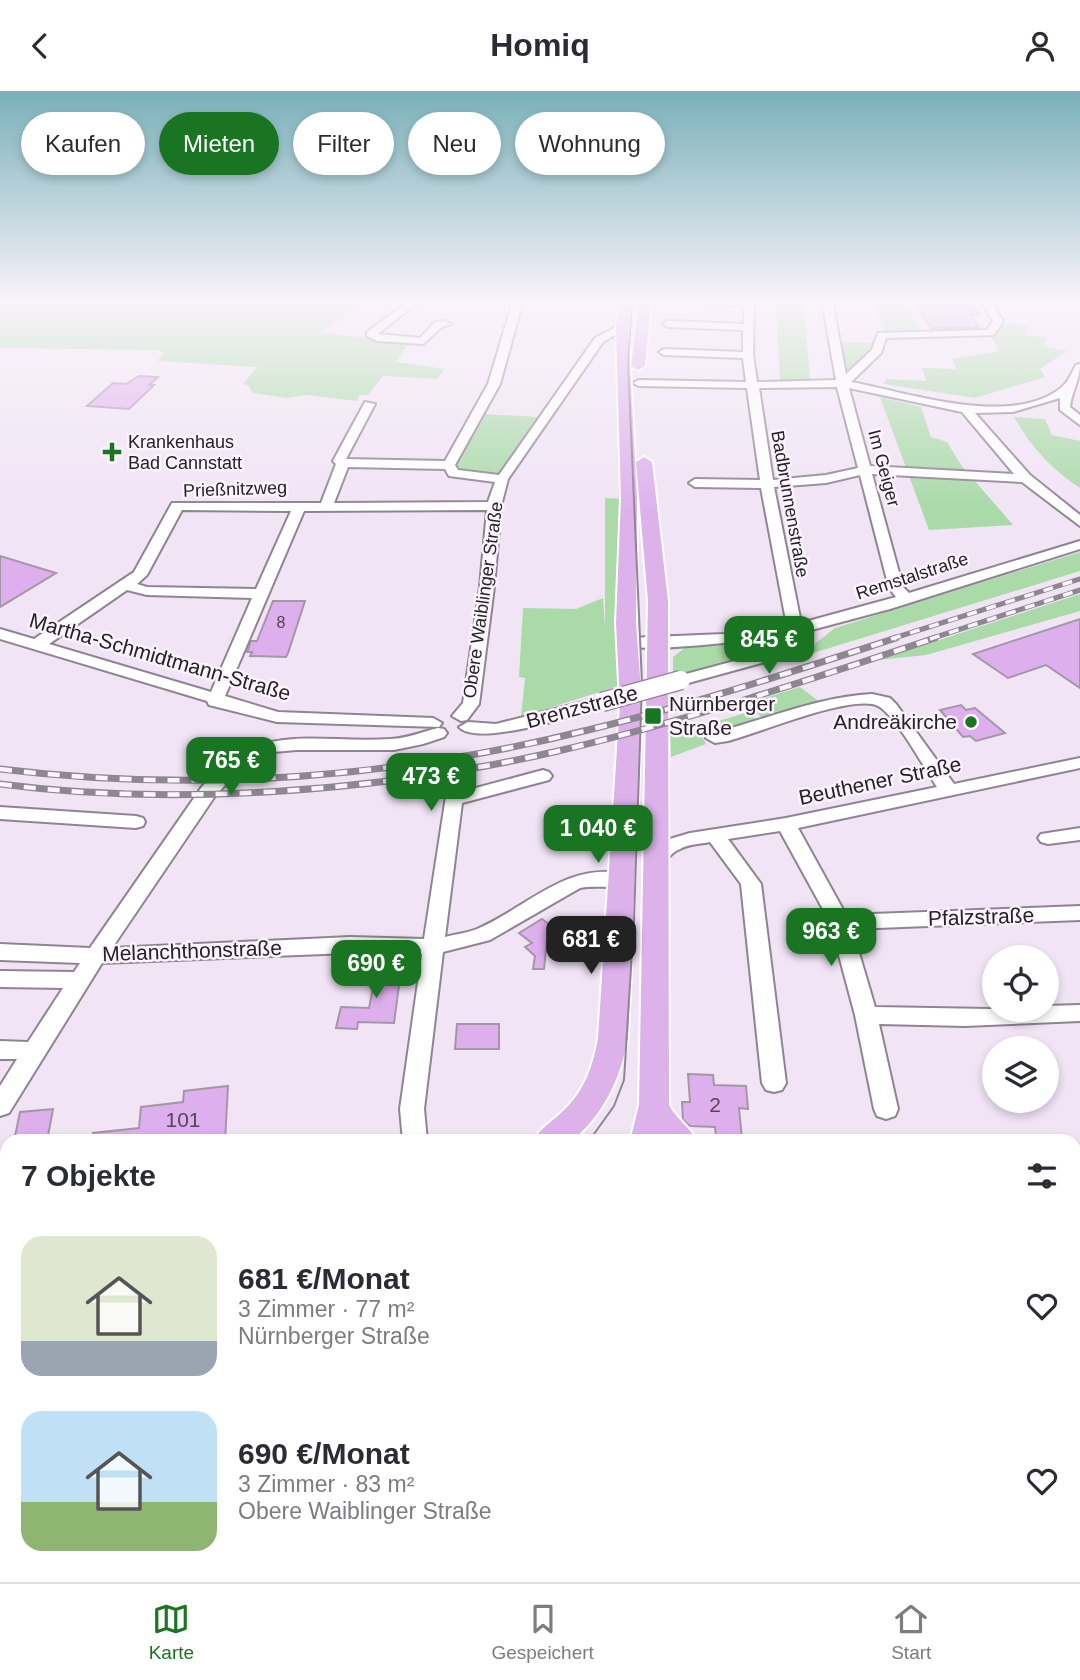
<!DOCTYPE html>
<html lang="de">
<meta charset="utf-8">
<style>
body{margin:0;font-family:Helvetica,sans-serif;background:#f7f7f7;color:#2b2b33;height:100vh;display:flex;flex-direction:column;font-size:26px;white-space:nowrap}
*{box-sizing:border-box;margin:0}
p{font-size:23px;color:#7c7c81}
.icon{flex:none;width:38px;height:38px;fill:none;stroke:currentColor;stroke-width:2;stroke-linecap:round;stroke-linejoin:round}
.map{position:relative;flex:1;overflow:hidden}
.sheet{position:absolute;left:0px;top:1043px;width:1082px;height:448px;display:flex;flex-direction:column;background:#fff;border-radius:21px 21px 0 0;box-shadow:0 4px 10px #0003}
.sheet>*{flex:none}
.guide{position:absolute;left:21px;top:21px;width:700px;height:63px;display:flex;gap:14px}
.buttons{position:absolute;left:982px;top:854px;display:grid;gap:14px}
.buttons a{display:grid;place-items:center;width:77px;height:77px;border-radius:50%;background:#fff;box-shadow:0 4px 10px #0003;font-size:35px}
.price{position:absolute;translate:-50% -60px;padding:0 16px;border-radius:14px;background:#1a7523;color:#fff;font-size:23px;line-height:46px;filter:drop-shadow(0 2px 4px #0008)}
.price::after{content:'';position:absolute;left:50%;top:42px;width:21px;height:16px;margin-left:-10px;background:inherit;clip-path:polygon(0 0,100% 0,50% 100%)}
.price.on{background:#222;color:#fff}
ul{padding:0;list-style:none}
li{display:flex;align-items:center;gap:21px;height:175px;padding:0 21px}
li span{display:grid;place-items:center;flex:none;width:196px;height:140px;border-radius:21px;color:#555}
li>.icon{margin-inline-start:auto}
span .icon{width:84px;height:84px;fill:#fffc;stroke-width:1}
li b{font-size:30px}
h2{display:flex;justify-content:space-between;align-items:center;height:84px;padding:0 21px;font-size:30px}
.tag{padding:0 24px;border-radius:32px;background:#fff;box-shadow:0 4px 10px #0003;font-size:24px;line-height:63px}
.tag.on{background:#1a7523;color:#fff}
header{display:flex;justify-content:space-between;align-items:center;height:91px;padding:0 21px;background:#fff;font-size:32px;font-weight:700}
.dock{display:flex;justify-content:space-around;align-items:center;height:98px;border-top:2px solid #e1e1e2;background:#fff;font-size:19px;color:#7c7c81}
.dock a{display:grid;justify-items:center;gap:4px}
.dock .on{color:#1a7523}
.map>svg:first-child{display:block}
</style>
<header><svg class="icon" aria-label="back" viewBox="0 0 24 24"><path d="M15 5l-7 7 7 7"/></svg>Homiq<svg class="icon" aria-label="person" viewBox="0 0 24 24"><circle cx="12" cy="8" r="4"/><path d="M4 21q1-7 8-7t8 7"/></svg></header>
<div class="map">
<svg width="1080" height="1491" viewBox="0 0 1080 1491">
<rect width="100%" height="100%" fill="#f1e4f5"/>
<g fill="#a9daa8">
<path d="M0,210H364L320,242L409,251L396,271L445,278L437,288L383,285L368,304H359L358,310L306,304L287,307L252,302L249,295L243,293L257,276L157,270L164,263L158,259L0,257Z"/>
<path d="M776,210H804L810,291H780Z"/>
<path d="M874,210H902L911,221L920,242L884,243Z"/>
<path d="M1004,232L1027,235L1024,244L1047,246L1044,256L1067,260L1040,278L1045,286L975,307L884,293L886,288L926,290L922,277L957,278L952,268L999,260L990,244Z"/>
<path d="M841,251L876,252L872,261L846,287Z"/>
<path d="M880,306L921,316L931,346L947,351L961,374L1013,434L929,439Z"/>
<path d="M484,323L537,326L497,385L456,380L459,366Z"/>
<path d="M1014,326L1045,328L1052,344L1080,350V397C1052,379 1030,355 1014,326Z"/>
<path d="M605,407L624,408L616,505L618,595L521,626L525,587L519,586L523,517L576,518L603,507L605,536Z"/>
<path d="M1080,461V480L810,563L816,552L835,537Z"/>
<path d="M1080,503V520L926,564L878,569Z"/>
<path d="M768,546L780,547L787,552L784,555L673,586V566L686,556Z"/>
<path d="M800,596L821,612L765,630L748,612Z"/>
<path d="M748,621L760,632L733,640L713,638L700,641L706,653L671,666L670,645Z"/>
</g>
<g fill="#deafed" stroke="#a397a7" stroke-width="2">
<path d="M914,211H970L979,224H970L979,237H931Z"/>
<path d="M139,285L158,286L149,294H154L129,318L87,315L113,292L126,293Z"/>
<path d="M0,465L56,482L0,516Z"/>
<path d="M273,510H305L288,562L286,566L250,565L252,561H247L251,550H257Z"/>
<path d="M1080,528V597L1046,574L1008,587L973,563Z"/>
<path d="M961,614L966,619L975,617L1005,642L976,650L970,645L963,646L940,619Z"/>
<path d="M542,828L560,841L547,849L544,878H533L535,865L525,856L532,852L519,842Z"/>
<path d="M378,871L402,872L394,932L358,931L357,938L336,937L341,916L369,917Z"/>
<path d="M457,933H499V958H455Z"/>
<path d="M688,983L713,984L714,994L746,995L748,1018L739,1017L742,1048L716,1047L715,1036L690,1035L683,1029L682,1011H690Z"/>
<path d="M228,995L225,1050H94L93,1042L139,1037L141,1016L183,1011L184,1000Z"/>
<path d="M53,1018L47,1050H14L20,1021Z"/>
</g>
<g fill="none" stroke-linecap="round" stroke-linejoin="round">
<g stroke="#908493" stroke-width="4">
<g id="minor">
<path d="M409,210H420L378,243L420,247L435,231L446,230L451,233L442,236L423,253L377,250L367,245V241Z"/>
<path d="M513,210H523L500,293L455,374L458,379L499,384L595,247L618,235L627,237L603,251L508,388L501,415L494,496L479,613L467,629L461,630L452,625L463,612L480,496L487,419L304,420L225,605L278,621L433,627L442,632L439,636L277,631L209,614L207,610L0,548V538L34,548L134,481L172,412H321L336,373L333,370L365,311L375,313L346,368L445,370L488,293ZM348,376L445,378L449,385L495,391L488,411L334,412ZM182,419L291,420L256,498L147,496L137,493L147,484ZM127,499L147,504L252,507L211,601L49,553Z"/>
<path d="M703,210H754L753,264L757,291H763L836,289L822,210H832L846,283L872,259L878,242L987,239L993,230L981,210H991L1003,230L994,244L886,247L881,262L851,291C907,301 1012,338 1062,296C1069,290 1072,281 1076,274L1080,273C1080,290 1072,299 1070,316L1080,324V334L1060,319V307L1013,321L975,322L1030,384L1080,424V435L1022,391L872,383L903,496L909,502L1080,450V458L890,518L804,541L806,554L791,564L681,594L675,592L673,589L675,586L779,558L791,552L790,543C765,548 633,565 620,552L628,547L724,543L787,535L761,397L695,396L689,392L695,388L760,389L747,297L639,295L633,292L639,289L746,291L743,267L664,264L659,261L664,258L743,261V239L668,236L663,233L668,230L744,233V215L708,213ZM837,296L858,377L826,384L773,389L759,297ZM849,297L962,321L1014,383L870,375ZM860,384L889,497L896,506L801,532L774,396L826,392Z"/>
<path d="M872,603L890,607L896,613L954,693L1080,667V677L798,737L846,824L1080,815V829L852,838L875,916L1046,919V915L1080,914V930L965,935L879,933L898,1018L895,1025L886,1028L877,1025L874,1018L855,924L830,831L780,740L728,748L761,793L786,992L782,999L774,1001L766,999L762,992L741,793L710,751C700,753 689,753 680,758C667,763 666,777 650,773L647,768L663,750L690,742L786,727L937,696C923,675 899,630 880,616C857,600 757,643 728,650L715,652L706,647L709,643C763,630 815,606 872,603Z"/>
<path d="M602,606L608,607L610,611L608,615C581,622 478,657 459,636L468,631L496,633Z"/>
<path d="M438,637L444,638L447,642L444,646L423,653L394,659H296L274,661L245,673L215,705L112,857L350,846L424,848L446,705L543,679L549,681L552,685L549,689L462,712L445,846C456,843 467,842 477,838C527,817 569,768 627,784L630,789L627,794C612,798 596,794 580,797L490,849L443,861L424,1018L427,1050H403L400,1018L422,863L350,862L102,872L9,1022L0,1025V995L17,968H0V950L28,951L63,897L0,896V880L74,881L80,872L0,869V853L90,857L201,697C257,628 314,653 391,648C408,647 422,641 438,637Z"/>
<path d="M0,716L136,725L143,727L145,731L143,735L136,737L0,728Z"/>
<path d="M1080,737V749L1048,753L1041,751L1038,747L1041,743Z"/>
<path d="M7,1275V1303L0,1304V1276Z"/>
<rect x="475" y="1484" width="32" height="7"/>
<path d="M809,1484H841L842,1491H810Z"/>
</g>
</g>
<g stroke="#fff" stroke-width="4">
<g id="major">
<path d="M619,210H631L628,237L637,407L636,532L642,612L628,947C620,989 604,1022 572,1050H533C540,1037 553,1030 564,1019C585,999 593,975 598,947L620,612L616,532L621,407L616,237Z"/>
<path d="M639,210H651L645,275L638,279L631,275Z"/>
<path d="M644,366L652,371L668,510L669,1014C676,1028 690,1036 697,1050H630L639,1014L648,510L636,371Z"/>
<path d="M1074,1071L1080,1072V1123L1074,1124Z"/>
<path d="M0,1130H7V1186L0,1187Z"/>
<path d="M317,1484H397V1491H316Z"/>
</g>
</g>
<use href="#minor" fill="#fff" fill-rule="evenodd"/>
<use href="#major" fill="#ddb2eb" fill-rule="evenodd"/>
<path stroke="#8e8691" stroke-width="2" d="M589,1050L614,1015L624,989L634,829L642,593L628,272L632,210"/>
<g stroke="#8e8691" stroke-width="2.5">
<path d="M1074,1133H1080"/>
<path d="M1074,1145H1080"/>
<path d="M349,1491L350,1484"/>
<path d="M361,1491L362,1484"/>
</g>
<g stroke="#8e8691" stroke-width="5">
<g id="rail-far2">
<path d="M891,548L1080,488"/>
<path d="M930,548L1080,499"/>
</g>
</g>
<g stroke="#8e8691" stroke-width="7">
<g id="rail-far1">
<path d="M0,678C197,702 395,687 588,639C692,614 794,580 896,547"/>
<path d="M0,693C174,716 382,700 554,661C683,631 809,589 935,547"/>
</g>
</g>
<g stroke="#8e8691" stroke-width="10">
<g id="rail">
<path d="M1074,1171H1080"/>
<path d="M1074,1183H1080"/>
<path d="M0,1196L7,1195"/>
<path d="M0,1207L7,1206"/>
</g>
</g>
<use href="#rail-far2" stroke="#fbf3fd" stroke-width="3.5" stroke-dasharray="10" stroke-linecap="butt"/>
<use href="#rail-far1" stroke="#fbf3fd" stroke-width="4.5" stroke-dasharray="12" stroke-linecap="butt"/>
<use href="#rail" stroke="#fbf3fd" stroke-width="7" stroke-dasharray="20" stroke-linecap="butt"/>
<g stroke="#908493" stroke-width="21" stroke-linecap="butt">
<path id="minor-bridge" d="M602,611L681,589"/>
</g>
<use href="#minor-bridge" stroke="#fff" stroke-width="18"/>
</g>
<linearGradient id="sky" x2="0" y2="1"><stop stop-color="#79b0b9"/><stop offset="0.5" stop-color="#f9f3fa"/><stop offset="1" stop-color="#f9f3fa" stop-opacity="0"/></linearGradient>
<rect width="1080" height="419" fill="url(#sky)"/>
<g fill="#1a7523" stroke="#fbf3fd" stroke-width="2.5">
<path d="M108.5 350.5h7v7h7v7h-7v7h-7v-7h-7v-7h7z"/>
<rect x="644" y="616" width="18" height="18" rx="3.5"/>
<circle cx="971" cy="631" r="7"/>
</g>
<g text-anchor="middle" stroke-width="5" stroke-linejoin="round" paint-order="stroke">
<g font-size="16" fill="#544559">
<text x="281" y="537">8</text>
</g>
<g font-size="18" fill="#262228" stroke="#fbf3fd" text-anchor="start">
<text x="128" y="357">Krankenhaus<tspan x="128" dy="21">Bad Cannstatt</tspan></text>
</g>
<g font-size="18" fill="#262228" stroke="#fbf3fd">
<text transform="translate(884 377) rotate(75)" y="6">Im Geiger</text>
<text transform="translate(235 398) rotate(-2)" y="6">Prießnitzweg</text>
<text transform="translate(790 413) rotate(80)" y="6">Badbrunnenstraße</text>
<text transform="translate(912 485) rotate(-18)" y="6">Remstalstraße</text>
<text transform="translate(483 509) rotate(-82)" y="6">Obere Waiblinger Straße</text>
</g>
<g font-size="21" fill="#262228" stroke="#fbf3fd">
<text transform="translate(160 566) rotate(16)" y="7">Martha-Schmidtmann-Straße</text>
<text transform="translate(582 616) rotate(-15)" y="7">Brenzstraße</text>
<text transform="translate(880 690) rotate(-12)" y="7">Beuthener Straße</text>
<text transform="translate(981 826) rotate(-2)" y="7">Pfalzstraße</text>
<text transform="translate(192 860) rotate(-2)" y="7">Melanchthonstraße</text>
</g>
<g font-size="21" fill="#262228" stroke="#fbf3fd" text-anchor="start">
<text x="669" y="620">Nürnberger<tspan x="669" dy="24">Straße</tspan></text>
<text x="957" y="638" text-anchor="end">Andreäkirche</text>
</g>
<g font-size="21" fill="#544559">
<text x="715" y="1021">2</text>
<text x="183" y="1036">101</text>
</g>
</g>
</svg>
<div class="buttons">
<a><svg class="icon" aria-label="locate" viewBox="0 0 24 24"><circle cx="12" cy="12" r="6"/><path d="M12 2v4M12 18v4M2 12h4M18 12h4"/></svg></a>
<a><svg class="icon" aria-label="layers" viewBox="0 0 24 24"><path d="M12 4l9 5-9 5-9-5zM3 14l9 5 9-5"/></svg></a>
</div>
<b class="price" style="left:769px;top:585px">845 €</b>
<b class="price" style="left:231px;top:706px">765 €</b>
<b class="price" style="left:431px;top:722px">473 €</b>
<b class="price" style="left:598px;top:774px">1 040 €</b>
<b class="price" style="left:831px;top:877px">963 €</b>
<b class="price on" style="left:591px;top:885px">681 €</b>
<b class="price" style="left:376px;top:909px">690 €</b>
<div class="guide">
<a class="tag">Kaufen</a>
<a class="tag on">Mieten</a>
<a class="tag">Filter</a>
<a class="tag">Neu</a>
<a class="tag">Wohnung</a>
</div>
<section class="sheet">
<h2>7 Objekte<svg class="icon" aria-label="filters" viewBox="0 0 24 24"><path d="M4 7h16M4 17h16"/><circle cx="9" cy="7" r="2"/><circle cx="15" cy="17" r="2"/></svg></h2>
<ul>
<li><span style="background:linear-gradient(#dfe7d0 75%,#9aa5b1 0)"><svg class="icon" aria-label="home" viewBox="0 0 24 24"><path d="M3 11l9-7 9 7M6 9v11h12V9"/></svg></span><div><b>681 €/Monat</b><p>3 Zimmer · 77 m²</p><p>Nürnberger Straße</p></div><svg class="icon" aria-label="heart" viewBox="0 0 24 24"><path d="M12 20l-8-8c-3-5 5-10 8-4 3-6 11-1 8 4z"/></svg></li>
<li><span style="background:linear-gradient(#bfe0f5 65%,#8fb573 0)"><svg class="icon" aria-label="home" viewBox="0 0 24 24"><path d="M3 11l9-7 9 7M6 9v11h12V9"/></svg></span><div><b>690 €/Monat</b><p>3 Zimmer · 83 m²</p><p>Obere Waiblinger Straße</p></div><svg class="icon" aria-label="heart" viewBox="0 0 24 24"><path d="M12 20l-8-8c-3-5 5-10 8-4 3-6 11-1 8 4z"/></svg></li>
</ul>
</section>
</div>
<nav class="dock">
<a class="on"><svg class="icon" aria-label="map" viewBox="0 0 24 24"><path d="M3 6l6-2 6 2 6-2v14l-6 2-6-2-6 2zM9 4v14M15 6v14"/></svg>Karte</a>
<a><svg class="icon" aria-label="saved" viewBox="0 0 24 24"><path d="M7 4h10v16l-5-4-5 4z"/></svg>Gespeichert</a>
<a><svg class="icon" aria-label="home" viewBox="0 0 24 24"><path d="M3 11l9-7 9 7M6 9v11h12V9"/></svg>Start</a>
</nav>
